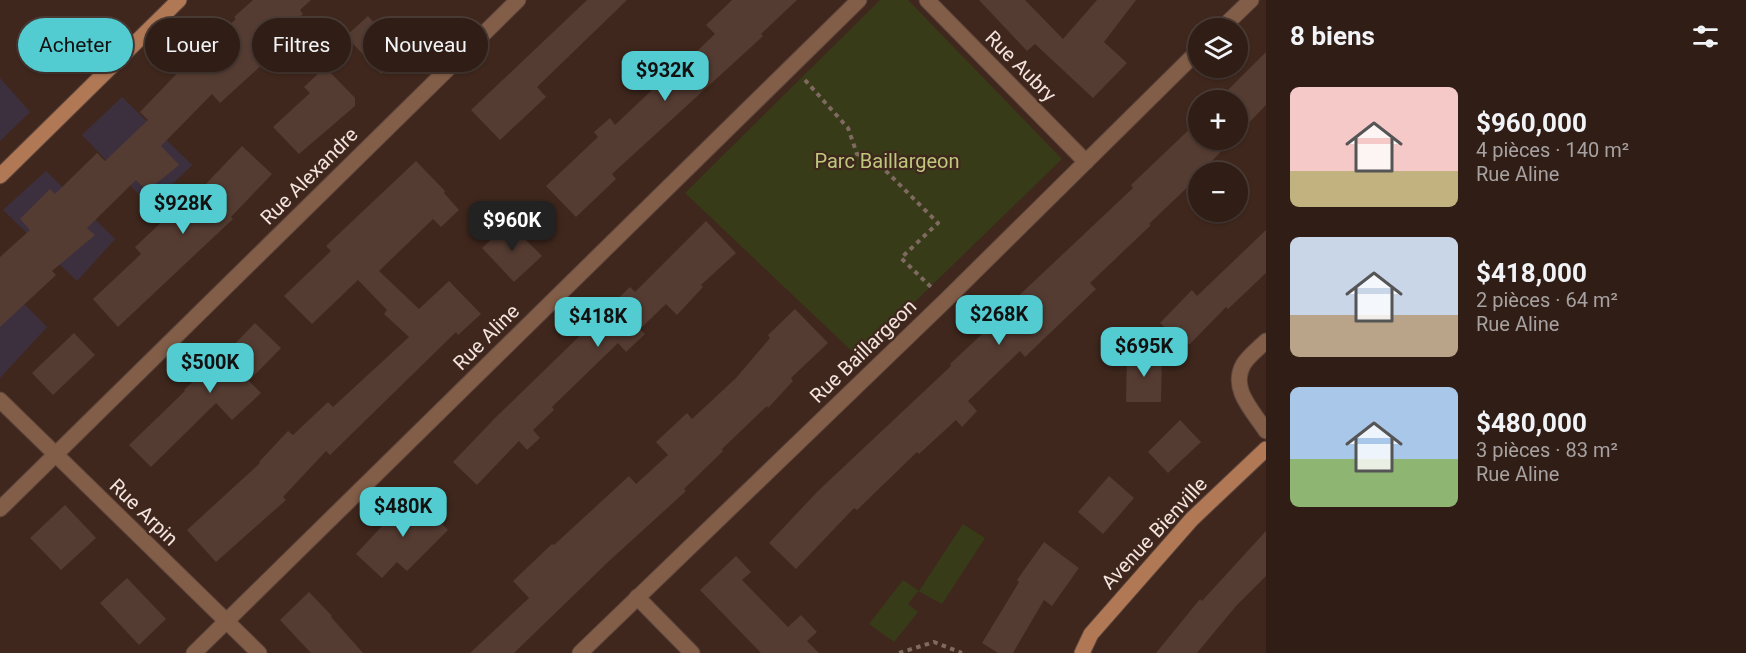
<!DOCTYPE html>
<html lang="fr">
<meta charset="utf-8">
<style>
body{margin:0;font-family:Roboto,sans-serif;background:#37261f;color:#f1f3f6;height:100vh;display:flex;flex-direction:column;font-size:22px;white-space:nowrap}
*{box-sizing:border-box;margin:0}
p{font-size:20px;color:#a7a2a1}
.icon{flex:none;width:33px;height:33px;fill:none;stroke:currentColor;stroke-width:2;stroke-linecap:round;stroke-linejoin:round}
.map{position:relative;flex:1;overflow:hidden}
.sheet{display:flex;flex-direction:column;background:#2f1d16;width:480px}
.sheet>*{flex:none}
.hud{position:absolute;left:18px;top:18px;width:570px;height:54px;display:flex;gap:12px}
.buttons{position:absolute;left:1188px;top:18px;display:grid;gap:12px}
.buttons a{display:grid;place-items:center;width:60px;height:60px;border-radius:50%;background:#2f1d16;box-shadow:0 2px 4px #0004,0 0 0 2px #4a3b35;font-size:30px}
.price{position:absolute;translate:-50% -51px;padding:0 14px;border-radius:12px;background:#52ccd1;color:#111;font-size:20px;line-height:39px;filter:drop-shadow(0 2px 3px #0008)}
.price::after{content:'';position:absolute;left:50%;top:36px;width:18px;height:14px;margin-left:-9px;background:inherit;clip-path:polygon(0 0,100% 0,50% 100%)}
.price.active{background:#222;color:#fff}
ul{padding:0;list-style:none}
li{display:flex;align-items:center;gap:18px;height:150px;padding:0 24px}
li span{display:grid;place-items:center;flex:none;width:168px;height:120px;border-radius:9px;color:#555}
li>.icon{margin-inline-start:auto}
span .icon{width:72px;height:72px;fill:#fffc;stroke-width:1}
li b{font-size:26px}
h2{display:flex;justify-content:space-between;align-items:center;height:72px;padding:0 24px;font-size:26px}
.tag{padding:0 21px;border-radius:27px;background:#2f1d16;box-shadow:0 2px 4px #0004,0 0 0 2px #4a3b35;font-size:21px;line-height:54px}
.tag.active{background:#52ccd1;color:#111}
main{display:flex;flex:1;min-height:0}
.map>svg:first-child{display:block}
</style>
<main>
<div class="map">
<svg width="1266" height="653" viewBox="0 0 1266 653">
<rect width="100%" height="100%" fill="#3f271d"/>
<g fill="#3c303f">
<path d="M0,78L30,112L0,141Z"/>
<path d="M122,97L192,165L150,206L82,135Z"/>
<path d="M46,171L115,239L77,281L3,210Z"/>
<path d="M0,280L47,327L0,378Z"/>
</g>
<g fill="#373b17">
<path d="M880,0H908L1062,159L858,357L685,193Z"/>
<path d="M963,524L985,538L942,604L918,591L908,604L918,612L894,642L869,624L903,580L919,591Z"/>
</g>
<g fill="#553c32">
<path d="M253,0H311L300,10L303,14L258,56L264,63L220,103L212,94L161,146L179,165L147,191L136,180L87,228L95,235L52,271L56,275L0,327V257L30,230L20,219L50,189L55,194L97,153L105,161L148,120L140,112L185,65L236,19L234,17Z"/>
<path d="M587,0H627L537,87L546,97L500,140L471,110Z"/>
<path d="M732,0H797L761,34L763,36L738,59L612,174L616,179L576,217L546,186L598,137L594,132L610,118L615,125L654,88L656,90L715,34L706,25Z"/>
<path d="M979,0H1025L1063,39L1097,0H1136L1104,42L1127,63L1093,98L1035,44L1027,51Z"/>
<path d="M368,16L403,55L381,74L346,36Z"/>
<path d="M1266,52V105L1238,134V100H1218Z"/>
<path d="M325,67L355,98V106L299,154L273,127L310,93L304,87Z"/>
<path d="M1198,121V140H1232L1210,163L1211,164L1203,172H1198V177L1149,224L1151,225L1090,283L1096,289L1025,357L1020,351L968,401L977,411L962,427L956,420L919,454L917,452L857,510L854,508L796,569L769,543L818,491L951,366L950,364L1012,306L1010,304L1133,188L1131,185Z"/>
<path d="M242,146L272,174L231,217L233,219L118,327L93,299L141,254L135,247L201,185L203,187Z"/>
<path d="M416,161L445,191L444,193L459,210L441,227L433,219L379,271L419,309L449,281L481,314L458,335L456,332L330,455L326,451L283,497L286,500L216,562L187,530L260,463L259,462L288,431L293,435L328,402L333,407L409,337L384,314L387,310L358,280L312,324L284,296L331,251L326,246Z"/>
<path d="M706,221L736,253L701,285L703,287L677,315L666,304L640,329L645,334L626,352L618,343L552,407L554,410L533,430L540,438L527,450L519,441L477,485L453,462L495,418L630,287L635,292Z"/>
<path d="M509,223L542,256L514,282L482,248Z"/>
<path d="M1266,230V273L1228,309L1226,307L1190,344H1183L1160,323L1192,290L1197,296Z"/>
<path d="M795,309L828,343L791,378L793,381L768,408L767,406L722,449L723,451L684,489L686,491L608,562L514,653H470L529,598L513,581L552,544L554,545L629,476L636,484L668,455L656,442L687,413L692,419L736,378L770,338L768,335Z"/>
<path d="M255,323L281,348L249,381L261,393L232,420L216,403L151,467L129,445L185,391L184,390L215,360L217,362Z"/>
<path d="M74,333L95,355L53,395L32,373Z"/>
<path d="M1127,354L1162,355L1161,402H1126Z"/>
<path d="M1180,420L1201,442L1168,473L1148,452Z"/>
<path d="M1109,476L1134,498L1103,534L1078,512Z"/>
<path d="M412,494L448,530L407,571L397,562L382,578L356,554Z"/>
<path d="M65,505L96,538L61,570L30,538Z"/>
<path d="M1266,531V576L1236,606L1197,653H1156L1200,599L1202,601Z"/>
<path d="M1044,542L1079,568L1052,606L1044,600L1013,653H998L982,643L1019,582L1017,580Z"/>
<path d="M736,556L751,572L742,580L788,627L801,615L817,632L807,641L819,653H761L700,590Z"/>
<path d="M127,578L166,619L139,645L100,603Z"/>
<path d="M309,592L332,616L331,617L363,653H311L280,620Z"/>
</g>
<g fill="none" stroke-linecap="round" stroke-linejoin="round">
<g stroke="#5c453c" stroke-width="17">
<g id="street">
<path d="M927,0L1086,162"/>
<path d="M1222,28L1251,0"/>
<path d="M1266,341C1259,348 1248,356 1243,365C1230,389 1253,411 1266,431"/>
<path d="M0,400L259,653"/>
<path d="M0,509L518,0"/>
<path d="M637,597L692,653"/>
<path d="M194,653L859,0"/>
<path d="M580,653L945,301L1198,51"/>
</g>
</g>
<g stroke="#5c453c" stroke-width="17">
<g id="secondary">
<path d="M0,176L179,0"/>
<path d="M1082,653L1091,634L1192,519L1266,449"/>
</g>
</g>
<g stroke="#7f6a61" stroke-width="4" stroke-dasharray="4.5 4.5" stroke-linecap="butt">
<path d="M805,80L848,128L857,154L875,160L938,223L901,258L932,288"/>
<path d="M899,653L934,642L962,653"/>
</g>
<use href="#street" stroke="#825e48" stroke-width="15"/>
<use href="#secondary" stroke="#b17855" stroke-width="15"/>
</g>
<g text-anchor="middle" stroke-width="4.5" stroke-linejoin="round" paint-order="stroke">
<g font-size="20" fill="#f4e4de" stroke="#3f271d">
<text transform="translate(1021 66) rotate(45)" y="7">Rue Aubry</text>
<text transform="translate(309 176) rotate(-45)" y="7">Rue Alexandre</text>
<text transform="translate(486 337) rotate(-45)" y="7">Rue Aline</text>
<text transform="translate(863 351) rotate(-44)" y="7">Rue Baillargeon</text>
<text transform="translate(144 512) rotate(44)" y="7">Rue Arpin</text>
<text transform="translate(1154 533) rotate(-47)" y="7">Avenue Bienville</text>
</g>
<g font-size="20" fill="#bdc87d" stroke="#3f271d">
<text x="887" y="168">Parc Baillargeon</text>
</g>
</g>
</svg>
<div class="buttons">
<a><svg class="icon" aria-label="layers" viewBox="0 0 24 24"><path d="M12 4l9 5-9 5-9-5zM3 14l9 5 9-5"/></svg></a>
<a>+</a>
<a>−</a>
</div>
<b class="price" style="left:665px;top:102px">$932K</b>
<b class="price" style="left:183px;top:235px">$928K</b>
<b class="price active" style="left:512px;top:252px">$960K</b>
<b class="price" style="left:999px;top:346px">$268K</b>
<b class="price" style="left:598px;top:348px">$418K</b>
<b class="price" style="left:1144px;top:378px">$695K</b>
<b class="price" style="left:210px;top:394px">$500K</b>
<b class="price" style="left:403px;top:538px">$480K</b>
<div class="hud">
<a class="tag active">Acheter</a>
<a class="tag">Louer</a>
<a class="tag">Filtres</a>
<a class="tag">Nouveau</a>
</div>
</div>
<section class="sheet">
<h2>8 biens<svg class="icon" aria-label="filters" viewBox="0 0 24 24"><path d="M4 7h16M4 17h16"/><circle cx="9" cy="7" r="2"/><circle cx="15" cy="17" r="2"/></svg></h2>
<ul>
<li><span style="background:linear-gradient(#f6c9c9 70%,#c2b280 0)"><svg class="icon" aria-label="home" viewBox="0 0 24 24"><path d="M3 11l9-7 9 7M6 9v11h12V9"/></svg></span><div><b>$960,000</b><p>4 pièces · 140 m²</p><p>Rue Aline</p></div></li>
<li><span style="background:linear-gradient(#c9d6e8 65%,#b9a48a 0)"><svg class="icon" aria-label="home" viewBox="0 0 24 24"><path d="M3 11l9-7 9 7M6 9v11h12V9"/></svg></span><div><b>$418,000</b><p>2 pièces · 64 m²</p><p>Rue Aline</p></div></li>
<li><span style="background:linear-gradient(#a9c7e8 60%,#8fb573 0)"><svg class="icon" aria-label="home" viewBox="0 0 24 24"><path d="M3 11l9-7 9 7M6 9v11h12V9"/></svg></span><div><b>$480,000</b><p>3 pièces · 83 m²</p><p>Rue Aline</p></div></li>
</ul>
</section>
</main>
